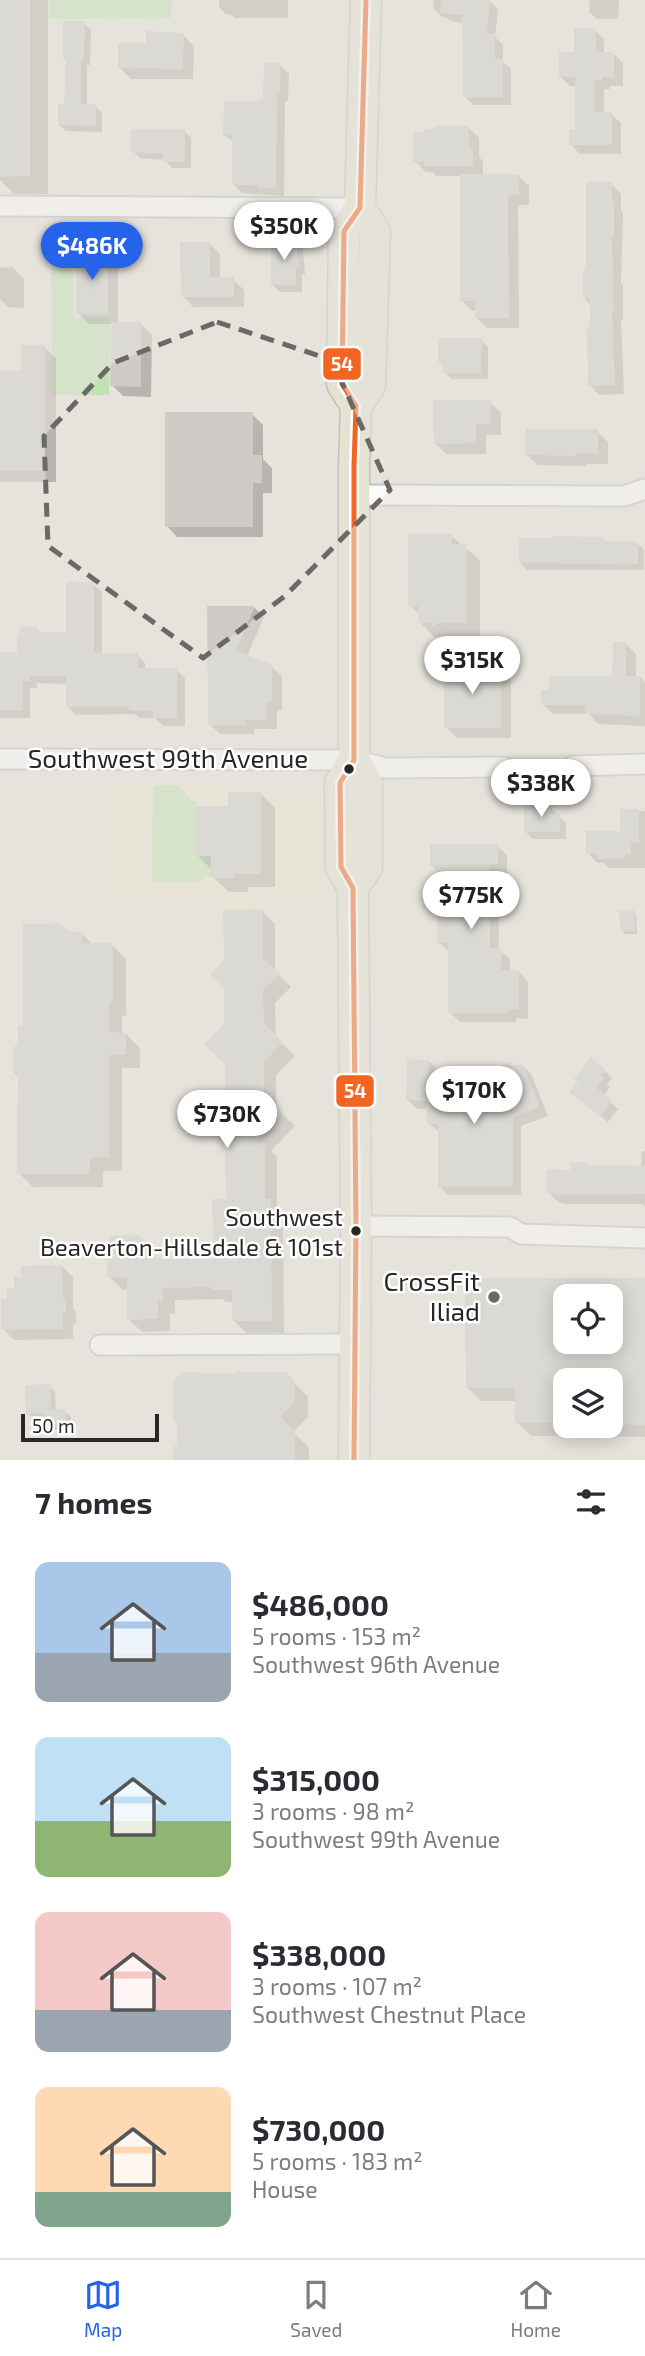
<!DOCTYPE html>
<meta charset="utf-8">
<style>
body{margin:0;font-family:"Exo 2",sans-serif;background:#f7f7f7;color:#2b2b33;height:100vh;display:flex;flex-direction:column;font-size:26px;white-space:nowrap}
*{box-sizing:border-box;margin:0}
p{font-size:23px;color:#7c7c81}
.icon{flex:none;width:38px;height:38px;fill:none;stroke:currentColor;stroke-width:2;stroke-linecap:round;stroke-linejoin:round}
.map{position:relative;height:1460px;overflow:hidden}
.panel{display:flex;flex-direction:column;background:#fff;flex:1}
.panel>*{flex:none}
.buttons{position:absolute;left:553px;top:1284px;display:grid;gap:14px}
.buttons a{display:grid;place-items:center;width:70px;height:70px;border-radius:14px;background:#fff;box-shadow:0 4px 18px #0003;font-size:35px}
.scale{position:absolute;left:21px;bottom:18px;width:138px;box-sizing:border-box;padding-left:7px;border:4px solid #272727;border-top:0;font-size:19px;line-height:24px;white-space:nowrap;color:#272727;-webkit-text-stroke:5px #fff;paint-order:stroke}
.price{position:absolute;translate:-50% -60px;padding:0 16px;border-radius:24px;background:#fff;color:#222;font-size:23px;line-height:46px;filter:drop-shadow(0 2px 4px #0008)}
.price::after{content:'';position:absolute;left:50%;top:42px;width:21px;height:16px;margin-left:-10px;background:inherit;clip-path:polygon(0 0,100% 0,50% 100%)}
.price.active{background:#2563eb;color:#fff}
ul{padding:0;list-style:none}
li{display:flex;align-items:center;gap:21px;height:175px;padding:0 35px}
li span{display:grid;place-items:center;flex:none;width:196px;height:140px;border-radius:14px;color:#555}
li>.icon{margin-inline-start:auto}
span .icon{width:84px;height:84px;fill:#fffc;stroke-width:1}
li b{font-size:30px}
h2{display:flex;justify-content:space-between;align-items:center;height:84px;padding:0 35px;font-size:30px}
.dock{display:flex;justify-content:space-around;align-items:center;height:98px;border-top:2px solid #e1e1e2;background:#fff;font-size:19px;color:#7c7c81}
.dock a{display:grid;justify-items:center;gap:4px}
.dock .active{color:#2563eb}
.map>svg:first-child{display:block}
</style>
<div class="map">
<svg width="645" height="1460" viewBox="0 0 645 1460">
<rect width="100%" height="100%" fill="#e6e3dc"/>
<path fill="#eae4d0" d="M99,785L322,786L321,910H99Z"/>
<g fill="#c3e2b4">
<path d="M49,0H172L171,18L49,19Z"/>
<path d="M51,229H73V317H110L109,395H52Z"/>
<path d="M153,785H176L180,787L191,801H196V856H211V876L202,877L201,882H152Z"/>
</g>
<g fill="#0003" fill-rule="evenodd">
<path d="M0,0H48V194H14L0,180Z"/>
<path d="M219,0H288V18H235L231,15L226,14L219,7Z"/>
<path d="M434,0H486L489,1L498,9L495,37L503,45V62L511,69V105H473L465,96L464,23L450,21L446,18L442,17L433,8Z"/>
<path d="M590,0H619L618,19H597L589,12Z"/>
<path d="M84,23L91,30L90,65H87V106H95L102,113V132L66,131L59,125L66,106L68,61L65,59Z"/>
<path d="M595,30L604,39V53H613L623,63V86H610V89H604V114H611L621,123V154H580L570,144L577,130V86H570L561,77Z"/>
<path d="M183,35L194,46L193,79H131L120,68L148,45Z"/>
<path d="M280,65L289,74L288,101H285L284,196L242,193L233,184L234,143L225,135L265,101Z"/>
<path d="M468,127L479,138V157L483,161V176H518L529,186V205H518L519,328H487L476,317V311H472L461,300L462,176H436L433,172H426L415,161Z"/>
<path d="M184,131L191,138V168H172L165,160L140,158L133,151Z"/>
<path d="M611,184L621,194V210L623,213L621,283L623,285V320H621L624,394L599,395L590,385L591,306L585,299L588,272Z"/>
<path d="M295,241L303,248L305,274H302V292H280L273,285Z"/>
<path d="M209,243L220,254V279H233L244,290V307H193L183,296Z"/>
<path d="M108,251L118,262V324H141L152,335L151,397L123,396L112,385V324H89L78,313Z"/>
<path d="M12,267L24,279V308L8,307L0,299V268Z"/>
<path d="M481,340L488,347V379H452L444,372V366L440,362Z"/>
<path d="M44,347L56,358V482H0V373H23Z"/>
<path d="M490,402L501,413V435H486V454H446L435,443Z"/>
<path d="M252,414L263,425V459L272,468V493H263V537H177L167,526Z"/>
<path d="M597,431L608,442V464H586V466L538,465L527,455Z"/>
<path d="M451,536L480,560V637H452L449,640L446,637H434L420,622V615L410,605Z"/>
<path d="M604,539L607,543H637L644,550V570H527L520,563Z"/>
<path d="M93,584L102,592V655H137L145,663V670H176L185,678V726H163L155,718H139L135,714L76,715L68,707V684L37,683V688H30V718H0V654H18L36,629L42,634H67Z"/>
<path d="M209,608H255L264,617L247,656L271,666L282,676V710H277V729H254V734H220L210,724Z"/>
<path d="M625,643L636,654V677H640L645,683V726L598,724L589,714H553L543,704L614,678Z"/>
<path d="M501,667L511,678V738H457L446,727Z"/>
<path d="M261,794L275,808V887H248V892H229L212,876V870L198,856L230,808Z"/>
<path d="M548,805L566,823V839H533L526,832Z"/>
<path d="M622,811H645V868H609L604,863H597L588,853L622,833Z"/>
<path d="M497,846L507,855V873H498L499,950L510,959V972H519L528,982V1019L516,1018V1022H460L450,1012L449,952L439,942V872L432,865Z"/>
<path d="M262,911L275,924V971L291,987L275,1003L276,1037L295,1056L276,1075V1108L295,1126L271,1151L277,1157V1207L283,1213L284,1333H247L234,1321V1302H226L223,1299L175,1300V1314L170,1313V1331L142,1332L129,1319V1290L122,1289L109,1277L139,1237L152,1250V1259L164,1261H216L228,1201L226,961Z"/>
<path d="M633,912L636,915L637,934H625L622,931Z"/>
<path d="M68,933L82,934L93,945H112L126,959V1016L122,1015V1034H126L140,1048V1068H122V1171H103V1187H33L19,1173V1077L14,1072L25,1028Z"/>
<path d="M429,1061L438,1070L437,1079H442L451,1088V1099L456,1103V1108L479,1109L507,1094L509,1064L514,1068L522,1065L531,1074L548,1116L521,1126V1195H448L439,1186L440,1132L428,1123L429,1109H417L408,1100Z"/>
<path d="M605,1071L612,1078L607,1084L610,1087L603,1096L618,1109L608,1122L579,1099Z"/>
<path d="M642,1151H645V1207L642,1204H566L558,1202L548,1192L572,1172L587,1164L590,1167L641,1168Z"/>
<path d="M62,1266L73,1277V1308L76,1311V1323L73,1324V1339L14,1340L3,1329L9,1301L16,1289Z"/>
<path d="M645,1279V1437L531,1436L517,1422V1401H481L467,1387V1280ZM565,1297H611V1342H565ZM565,1381H611V1426H565Z"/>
<path d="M285,1373L308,1397V1417L293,1432L309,1447V1460H175L235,1376Z"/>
<path d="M49,1386L55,1392L56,1411H65L71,1417V1429L53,1430L47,1424V1419H33L27,1413Z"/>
</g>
<g fill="#cfccc7" fill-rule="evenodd">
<path d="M0,0H30V176L0,177Z"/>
<path d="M441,0H490L487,34H495V59H503V97H463L462,15L440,13Z"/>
<path d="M63,21H85L84,59H81V104H96V126L58,125V104H64L66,59H63Z"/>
<path d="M574,28H596V52H614V78L602,77V80H595V112H612V145H569V129H575V77H559V52H574Z"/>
<path d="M146,31L184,33L183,69L118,68V43H146Z"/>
<path d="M264,63H281L280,93H277L276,188H258V185H232V135H223L224,101H258V99H263Z"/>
<path d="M434,126H469V148H473V166H424V162H413V132H424V129H434Z"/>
<path d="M131,129H185V162H163V154L131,152Z"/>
<path d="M460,174H519V195H508L509,318H475V301H460Z"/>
<path d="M586,182H612V201L614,202V237H612L614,311H612L615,385L588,386L587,327H590V299H583V270H586Z"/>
<path d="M271,239H296L299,267H296V285H271Z"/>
<path d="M180,242H210V277H234V297H181Z"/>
<path d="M76,249L108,250V314H76Z"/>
<path d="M111,322H141V387L110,386Z"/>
<path d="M438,338H482L481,373H443V362H438Z"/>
<path d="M21,345H45V471H0V371H21Z"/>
<path d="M433,400H491V424H476V443L434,444Z"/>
<path d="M165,412H253V455H262V483H253V527H165Z"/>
<path d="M526,429H598V454L576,453V456L525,455Z"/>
<path d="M408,534H452V544H467V623H438L434,627L430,623H418V606H408Z"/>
<path d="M552,536L604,537V541L638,542V564L519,563V538H552Z"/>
<path d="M66,582H94V653H138V668H177V718H153V711L129,710V707H66V676H30V681H23V710H0V652H17V634H20V627H37V632H66Z"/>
<path d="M207,606H255L236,650L272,665V701H267V720H245V725H208Z"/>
<path d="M613,642H626V676H640V716L586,714L584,705H541V690H549V676H612Z"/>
<rect x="444" y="665" width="57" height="63"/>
<path d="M228,792H261V874H235V878H213L211,876V856H196V806H228Z"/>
<path d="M531,803H548L549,806H551V814H560V832H524V806H531Z"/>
<path d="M620,809H639V843L631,842V854H625V859H598V854H586V831H620Z"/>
<path d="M430,844H498V864H490V948H501V970H519V1010H507V1013H448V943H437V866H430Z"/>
<path d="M263,909V958L280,974L263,990L264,1023L283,1042L264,1062V1094L283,1112L254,1143H265V1199H271L272,1321H232V1290H212V1287L163,1288V1302L158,1301V1319L127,1320V1278L107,1277L109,1236L140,1235V1257H162V1259H214L212,1199H226L225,1134L204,1114L225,1093V1064L204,1045L224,1024V988L210,975L224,960L223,910Z"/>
<path d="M634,910L635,931L621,932L619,911Z"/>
<path d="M61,923L69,931L82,932V943H113V1003L109,1002V1032L126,1033V1055H109V1157L90,1158V1174H17L18,1072H13V1047L18,1046V1025L23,1026V924Z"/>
<path d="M590,1057L606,1070L601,1076L604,1078L597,1088L612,1100L600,1116L569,1092L578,1082L574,1079Z"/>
<path d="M407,1059L429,1060V1078H443V1093H448L447,1106L477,1107V1093L505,1092L495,1068L510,1062L512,1067L522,1063L540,1107L513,1117V1187H438V1124H427V1101L406,1100Z"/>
<path d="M570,1162H588V1165L645,1166V1194L555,1195V1193H546L547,1169L570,1170Z"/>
<path d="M62,1265L63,1298H66V1313H63V1329L1,1330V1299H7V1288H14V1277H21V1266Z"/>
<path d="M465,1278H645V1425L611,1424V1381H565V1423H515V1388H466ZM565,1297H611V1342H565Z"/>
<path d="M182,1372L234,1374L236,1372H286L295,1381V1402L280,1417L295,1431V1460H173V1448L177,1444V1424L173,1420V1382Z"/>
<path d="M50,1384L51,1409H66V1424L45,1425V1413L26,1414L25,1385Z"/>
</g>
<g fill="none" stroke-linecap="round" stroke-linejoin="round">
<g stroke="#c3c2c2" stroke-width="23">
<g id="street">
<path d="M0,206L360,208"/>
<path d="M354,495L624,496L645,489"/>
<path d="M0,759L354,760L386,768L504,767"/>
<path d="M573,766L645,764"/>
<path d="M356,1226L510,1227L521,1234L645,1238"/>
<path d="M100,1345L354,1344"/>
</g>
</g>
<g stroke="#c3c1bf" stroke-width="33">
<g id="primary">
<path d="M356,406L342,384L344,231L360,208L366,0"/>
<path d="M354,760L340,783L341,867L353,888V897L356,1226L354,1460"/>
<path d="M353,888L367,867V783L354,760V466L356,406L370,386L375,232L360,208"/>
</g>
</g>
<use href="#street" stroke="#fbfbfa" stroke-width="19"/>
<use href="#primary" stroke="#e5e2d1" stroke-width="30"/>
<g stroke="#fff" stroke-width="10">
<path id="bus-1" d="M354,1460L356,1226L353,888L341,867L340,783L354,760V466L356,406L342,384L344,231L360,208L366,0"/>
</g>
<use href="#bus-1" stroke="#f26522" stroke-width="5"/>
</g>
<path d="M0 0H645V1460H0ZM217,322L332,360L390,490L285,596L203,658L48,546L44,436L113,363Z" fill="#e6e3dc" fill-opacity=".55" fill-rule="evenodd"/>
<path fill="none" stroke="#6a6966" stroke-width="5" stroke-dasharray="14 9" stroke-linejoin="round" d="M217,322L332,360L390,490L285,596L203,658L48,546L44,436L113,363Z"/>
<g fill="#272727" stroke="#fff" stroke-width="2.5">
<circle cx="349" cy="769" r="6"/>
<circle cx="356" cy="1231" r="6"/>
</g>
<circle fill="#6a6966" stroke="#fff" stroke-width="2.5" cx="494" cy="1297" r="7"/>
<g text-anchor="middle" stroke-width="5" stroke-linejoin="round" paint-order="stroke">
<g font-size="24" fill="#272727" stroke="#fff" text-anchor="end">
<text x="343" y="1226">Southwest<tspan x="343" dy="30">Beaverton-Hillsdale &amp; 101st</tspan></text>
</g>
<g font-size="26" fill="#272727" stroke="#fff">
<text x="168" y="768">Southwest 99th Avenue</text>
</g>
<g font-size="26" fill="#272727" stroke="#fff" text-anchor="end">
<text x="480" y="1291">CrossFit<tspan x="480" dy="30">Iliad</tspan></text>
</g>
</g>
<g stroke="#fff" stroke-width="2.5">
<rect x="322" y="347" width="40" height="34" rx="7" fill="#f26522"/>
<rect x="335" y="1074" width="40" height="34" rx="7" fill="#f26522"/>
</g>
<g font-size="19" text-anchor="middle" font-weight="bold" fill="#fff">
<text x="342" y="371">54</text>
<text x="355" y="1098">54</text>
</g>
</svg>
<div class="buttons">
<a><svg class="icon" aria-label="locate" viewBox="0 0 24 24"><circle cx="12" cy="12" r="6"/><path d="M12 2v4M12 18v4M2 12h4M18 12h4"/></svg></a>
<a><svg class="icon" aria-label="layers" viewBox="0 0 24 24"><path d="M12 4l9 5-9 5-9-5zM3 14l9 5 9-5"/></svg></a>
</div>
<div class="scale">50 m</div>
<b class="price" style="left:284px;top:262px">$350K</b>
<b class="price active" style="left:92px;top:282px">$486K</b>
<b class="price" style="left:472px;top:696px">$315K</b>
<b class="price" style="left:541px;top:819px">$338K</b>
<b class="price" style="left:471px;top:931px">$775K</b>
<b class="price" style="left:474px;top:1126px">$170K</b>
<b class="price" style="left:227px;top:1150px">$730K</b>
</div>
<section class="panel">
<h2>7 homes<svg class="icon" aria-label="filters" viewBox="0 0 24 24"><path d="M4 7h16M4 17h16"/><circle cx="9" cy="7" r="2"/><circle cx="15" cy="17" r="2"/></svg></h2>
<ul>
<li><span style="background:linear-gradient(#a9c7e8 65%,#9aa5b1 0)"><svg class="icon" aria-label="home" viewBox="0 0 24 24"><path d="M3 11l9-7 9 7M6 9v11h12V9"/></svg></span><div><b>$486,000</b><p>5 rooms · 153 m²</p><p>Southwest 96th Avenue</p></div></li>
<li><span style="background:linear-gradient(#bfe0f5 60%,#8fb573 0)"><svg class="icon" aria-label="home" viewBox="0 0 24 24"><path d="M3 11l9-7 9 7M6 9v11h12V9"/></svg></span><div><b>$315,000</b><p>3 rooms · 98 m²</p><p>Southwest 99th Avenue</p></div></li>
<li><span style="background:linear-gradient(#f6c9c9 70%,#9aa5b1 0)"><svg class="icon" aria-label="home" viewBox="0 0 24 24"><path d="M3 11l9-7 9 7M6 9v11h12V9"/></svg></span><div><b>$338,000</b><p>3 rooms · 107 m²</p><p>Southwest Chestnut Place</p></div></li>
<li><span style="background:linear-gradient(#ffd9b3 75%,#7fa58c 0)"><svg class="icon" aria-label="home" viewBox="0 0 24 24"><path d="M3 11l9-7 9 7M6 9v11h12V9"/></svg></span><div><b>$730,000</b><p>5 rooms · 183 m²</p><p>House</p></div></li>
</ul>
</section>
<nav class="dock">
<a class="active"><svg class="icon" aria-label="map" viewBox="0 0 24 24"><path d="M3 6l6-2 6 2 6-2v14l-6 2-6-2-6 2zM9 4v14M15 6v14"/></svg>Map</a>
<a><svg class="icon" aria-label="saved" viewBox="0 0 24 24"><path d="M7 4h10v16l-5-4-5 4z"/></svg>Saved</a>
<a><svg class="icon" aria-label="home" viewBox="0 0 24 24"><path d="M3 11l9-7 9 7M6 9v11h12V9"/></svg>Home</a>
</nav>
